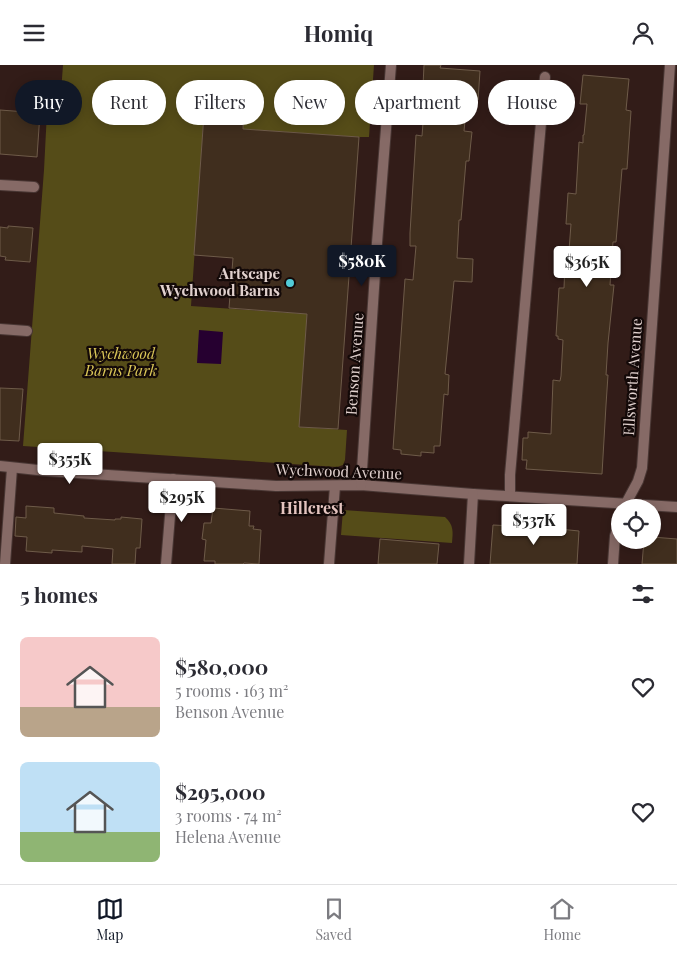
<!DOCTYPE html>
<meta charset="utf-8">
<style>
body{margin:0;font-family:"Playfair Display",serif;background:#f2f2f3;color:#2b2b33;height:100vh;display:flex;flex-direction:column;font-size:19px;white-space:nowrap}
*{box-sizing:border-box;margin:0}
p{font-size:16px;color:#7c7c81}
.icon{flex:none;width:28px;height:28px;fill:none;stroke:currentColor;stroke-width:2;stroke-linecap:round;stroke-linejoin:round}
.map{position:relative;height:499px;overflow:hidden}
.side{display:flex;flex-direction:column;background:#fff;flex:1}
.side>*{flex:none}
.hud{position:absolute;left:15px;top:15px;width:648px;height:45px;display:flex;gap:10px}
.fabs{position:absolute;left:611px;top:434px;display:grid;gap:10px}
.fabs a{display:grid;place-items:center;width:50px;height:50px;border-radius:50%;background:#fff;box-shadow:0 2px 12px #0003;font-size:25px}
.price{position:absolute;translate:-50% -42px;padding:0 11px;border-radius:5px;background:#fff;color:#222;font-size:16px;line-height:32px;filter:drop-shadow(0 1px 2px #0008)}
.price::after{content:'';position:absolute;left:50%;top:30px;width:15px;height:11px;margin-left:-8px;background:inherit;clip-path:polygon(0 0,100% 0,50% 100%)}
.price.active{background:#111827;color:#fff}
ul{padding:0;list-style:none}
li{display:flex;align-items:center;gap:15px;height:125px;padding:0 20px}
li span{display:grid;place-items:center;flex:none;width:140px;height:100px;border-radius:8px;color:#555}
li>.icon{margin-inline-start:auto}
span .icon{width:60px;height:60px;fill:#fffc;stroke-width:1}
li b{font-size:21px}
h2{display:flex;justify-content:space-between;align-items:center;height:60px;padding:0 20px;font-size:21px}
.pill{padding:0 18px;border-radius:22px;background:#fff;box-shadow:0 2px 12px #0003;font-size:18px;line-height:45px}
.pill.active{background:#111827;color:#fff}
header{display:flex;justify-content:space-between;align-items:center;height:65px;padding:0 20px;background:#fff;font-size:22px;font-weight:700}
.tabs{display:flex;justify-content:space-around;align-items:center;height:70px;border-top:1px solid #e1e1e2;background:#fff;font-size:14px;color:#7c7c81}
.tabs a{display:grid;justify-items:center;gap:2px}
.tabs .active{color:#111827}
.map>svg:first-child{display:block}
</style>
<header><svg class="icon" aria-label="menu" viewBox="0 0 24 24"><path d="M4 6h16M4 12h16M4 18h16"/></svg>Homiq<svg class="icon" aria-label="person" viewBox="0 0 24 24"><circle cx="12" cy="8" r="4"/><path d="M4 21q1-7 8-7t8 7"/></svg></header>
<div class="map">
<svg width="677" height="499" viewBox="0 0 677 499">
<rect width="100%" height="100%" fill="#321c18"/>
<g fill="#554c18">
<path d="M63,0H374L369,72H359L243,64L244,38L205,35L191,241L307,249L300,362L347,365L345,395L343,400L337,402L23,381L44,105L48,27H61Z"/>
<path d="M343,445L445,452C454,460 453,467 452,478L341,470Z"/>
</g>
<path fill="#260030" d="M199,265L223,267L221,299L197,298Z"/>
<g fill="#402e1e" stroke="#6e5b49">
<path d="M424,0H441L440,3L480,6L478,35H467L464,66L472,67L471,76L469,96H466L461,155H459L457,193L473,194L472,217L454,216L445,309L449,310L448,330L444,329L440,381H434V388L421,387V391L401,389V385L393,384L405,214L413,215L416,181H410V168L416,70L422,71L423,58H425L426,22L423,21Z"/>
<path d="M583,10L629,14L626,45L631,46L627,104H622L616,177H613L610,220H614L608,278L606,310H608L606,340L602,409L526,404L527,395H522L523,373H528V367L551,369L553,315L560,316L561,311L563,275L558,274V271H556L559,223H564L565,199H568L571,159H566L568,128L576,129L579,77L583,78V70H584L587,39H580Z"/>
<path d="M205,35L244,38L243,64L359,72L338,364L299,362L307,249L229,243L233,193L194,190Z"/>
<path d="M0,45L40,48L37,92L0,89Z"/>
<path d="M8,161L33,163L30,197L5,195L6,192L0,191V162L8,163Z"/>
<path d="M0,323L23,324L19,376L0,375Z"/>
<path d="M26,441L54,443V448L84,451V453L115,455V454H121V452L142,454L140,483H136L135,499H112L113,484L82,481V487L52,485V488L26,486L27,472L15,471L16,452L26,453Z"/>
<path d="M213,443L250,446L249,461H254L253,464L261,465L259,499L244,498L243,499H215V496H204L206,475L202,474L204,458H211Z"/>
<path d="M493,460L550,463L579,466L577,499H490Z"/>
<path d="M652,472L677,474V499H642L644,475H652Z"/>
<path d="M380,474L439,479L437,499H378Z"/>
</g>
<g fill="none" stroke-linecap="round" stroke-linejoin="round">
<g stroke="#493734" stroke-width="12">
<g id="service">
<path d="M0,264L27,266"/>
<path d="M510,431V410L545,12"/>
<path d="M5,499L12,403"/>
<path d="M329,499L335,421"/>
</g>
</g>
<g stroke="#493734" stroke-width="12">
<g id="minor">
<path d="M0,120L34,122"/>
<path d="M0,401L47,406L276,421L361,420L473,429L677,442"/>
<path d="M361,420L377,178L391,0"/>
<path d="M624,442L638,416L642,403L670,0"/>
<path d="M166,499L173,414"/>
<path d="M469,499L473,429"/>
<path d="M613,499L615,471L620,455"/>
</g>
</g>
<use href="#service" stroke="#866a66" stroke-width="10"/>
<use href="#minor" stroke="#866a66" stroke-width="10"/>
</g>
<circle fill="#52cbd7" stroke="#130908" stroke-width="2" cx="290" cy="218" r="5"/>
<g text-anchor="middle" stroke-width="4.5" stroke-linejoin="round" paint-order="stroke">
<g font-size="15" font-weight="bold" fill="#e1d1ce" stroke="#130908" text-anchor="end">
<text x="280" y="214">Artscape<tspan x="280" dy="17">Wychwood Barns</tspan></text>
</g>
<g font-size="15" font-style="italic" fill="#dbc758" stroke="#130908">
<text x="121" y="294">Wychwood<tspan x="121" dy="17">Barns Park</tspan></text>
</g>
<g font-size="15" fill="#e1d1ce" stroke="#130908">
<text transform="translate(355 299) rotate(-86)" y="5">Benson Avenue</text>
<text transform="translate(633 312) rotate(-86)" y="5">Ellsworth Avenue</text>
<text transform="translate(339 407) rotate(2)" y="5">Wychwood Avenue</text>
</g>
<g font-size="16" font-weight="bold" fill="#e4c4bf" stroke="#130908">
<text x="312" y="449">Hillcrest</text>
</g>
</g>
</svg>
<div class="fabs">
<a><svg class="icon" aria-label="locate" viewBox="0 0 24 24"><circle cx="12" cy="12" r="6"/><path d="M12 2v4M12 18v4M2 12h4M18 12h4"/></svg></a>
</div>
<b class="price active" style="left:362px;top:222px">$580K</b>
<b class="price" style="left:587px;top:223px">$365K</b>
<b class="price" style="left:70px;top:420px">$355K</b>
<b class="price" style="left:182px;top:458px">$295K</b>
<b class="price" style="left:534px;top:481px">$537K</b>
<div class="hud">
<a class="pill active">Buy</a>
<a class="pill">Rent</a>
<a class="pill">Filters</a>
<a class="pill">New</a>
<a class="pill">Apartment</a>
<a class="pill">House</a>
</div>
</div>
<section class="side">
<h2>5 homes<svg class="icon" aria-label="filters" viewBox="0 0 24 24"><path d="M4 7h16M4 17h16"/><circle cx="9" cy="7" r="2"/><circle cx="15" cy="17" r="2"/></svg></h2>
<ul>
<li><span style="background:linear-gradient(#f6c9c9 70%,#b9a48a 0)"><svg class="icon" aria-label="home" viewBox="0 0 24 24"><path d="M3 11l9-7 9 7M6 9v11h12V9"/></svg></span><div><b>$580,000</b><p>5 rooms · 163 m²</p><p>Benson Avenue</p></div><svg class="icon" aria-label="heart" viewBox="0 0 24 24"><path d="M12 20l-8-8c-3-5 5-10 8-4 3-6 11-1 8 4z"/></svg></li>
<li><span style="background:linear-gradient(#bfe0f5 70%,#8fb573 0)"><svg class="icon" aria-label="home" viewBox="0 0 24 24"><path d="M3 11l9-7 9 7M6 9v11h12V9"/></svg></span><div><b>$295,000</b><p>3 rooms · 74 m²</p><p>Helena Avenue</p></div><svg class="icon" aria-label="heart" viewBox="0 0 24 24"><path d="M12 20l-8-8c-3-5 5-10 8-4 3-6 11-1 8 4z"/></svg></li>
</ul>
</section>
<nav class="tabs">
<a class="active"><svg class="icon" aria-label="map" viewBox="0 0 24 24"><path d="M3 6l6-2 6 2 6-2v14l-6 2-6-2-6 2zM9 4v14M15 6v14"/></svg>Map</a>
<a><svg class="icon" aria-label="saved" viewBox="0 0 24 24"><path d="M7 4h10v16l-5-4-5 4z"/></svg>Saved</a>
<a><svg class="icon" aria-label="home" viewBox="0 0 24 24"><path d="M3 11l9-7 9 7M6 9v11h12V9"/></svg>Home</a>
</nav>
